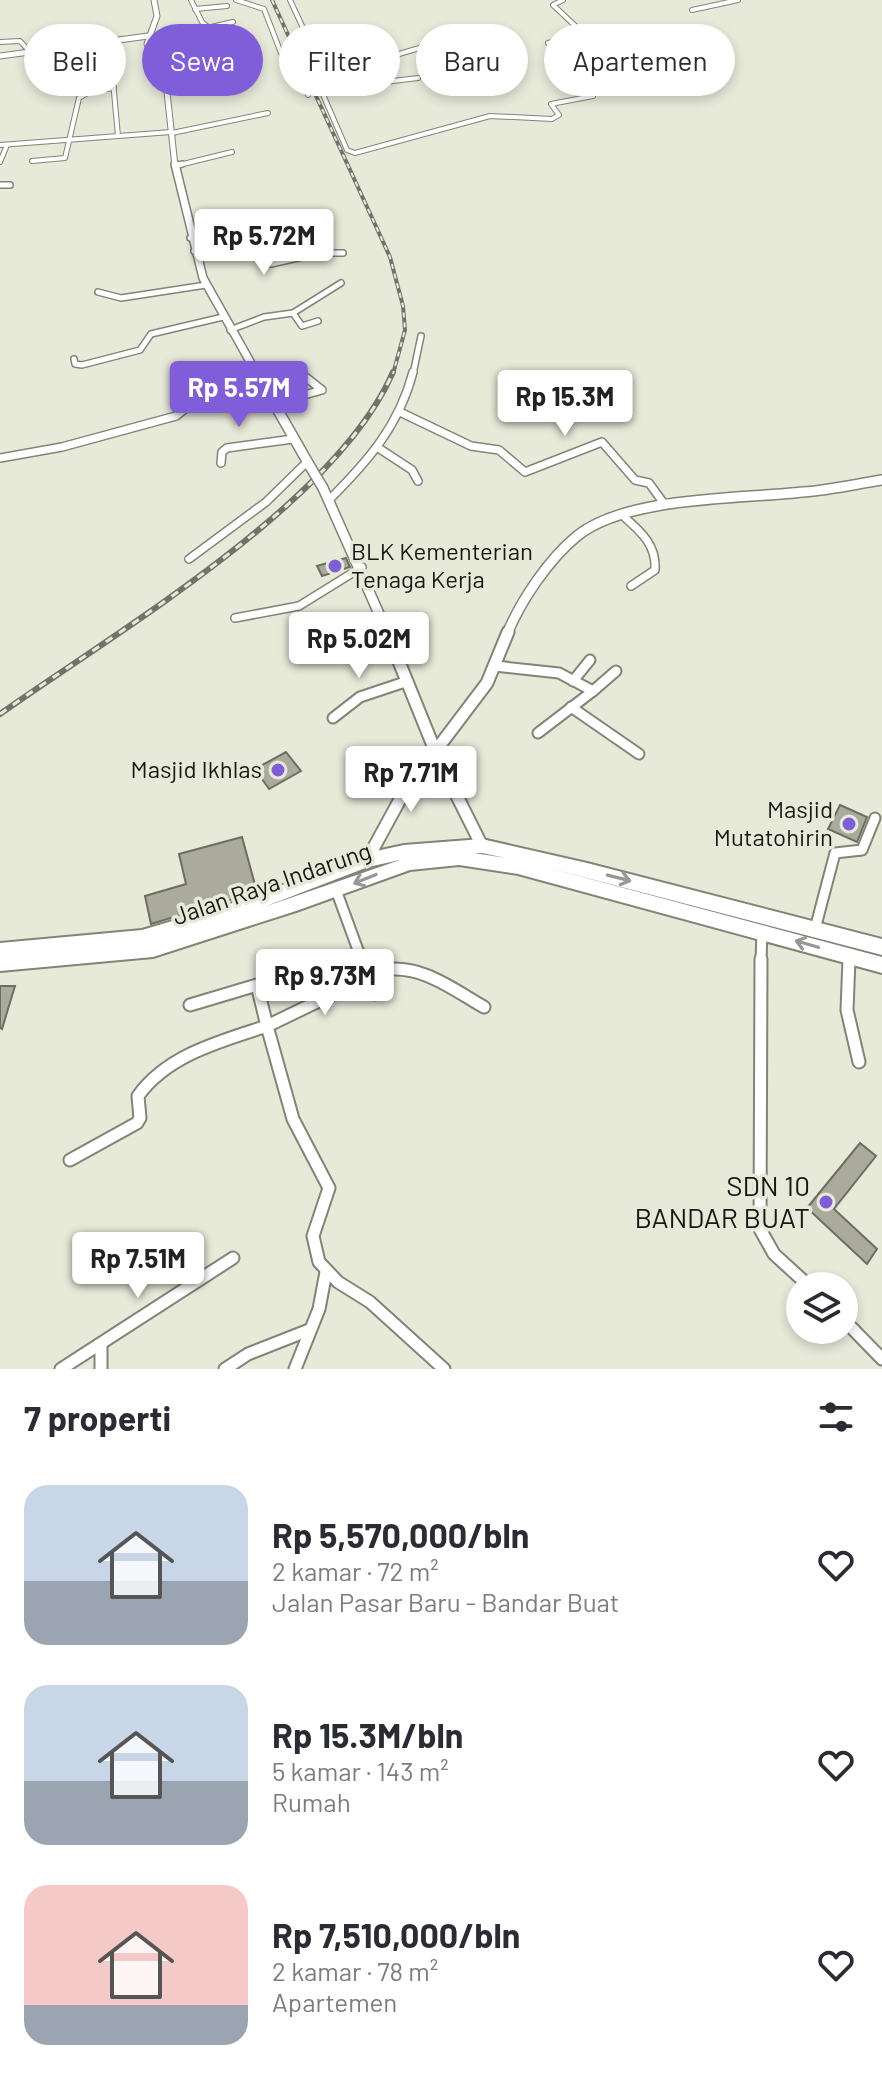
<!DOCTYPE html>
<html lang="id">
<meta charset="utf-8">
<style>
body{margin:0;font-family:Barlow,sans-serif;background:#f7f7f7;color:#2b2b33;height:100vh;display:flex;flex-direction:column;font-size:30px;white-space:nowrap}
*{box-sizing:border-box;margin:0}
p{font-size:26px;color:#7c7c81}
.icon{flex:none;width:44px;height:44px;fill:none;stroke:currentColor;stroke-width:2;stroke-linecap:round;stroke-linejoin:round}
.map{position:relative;height:1369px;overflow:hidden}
.drawer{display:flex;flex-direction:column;background:#fff;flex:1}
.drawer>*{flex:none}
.guide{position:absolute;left:24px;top:24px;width:834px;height:72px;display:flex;gap:16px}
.buttons{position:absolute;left:786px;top:1272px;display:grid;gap:16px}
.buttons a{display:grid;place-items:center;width:72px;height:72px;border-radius:50%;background:#fff;box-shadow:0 4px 12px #0003;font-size:40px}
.price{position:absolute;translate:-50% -68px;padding:0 18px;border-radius:8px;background:#fff;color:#222;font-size:26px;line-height:52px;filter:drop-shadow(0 2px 4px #0008)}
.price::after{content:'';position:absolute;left:50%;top:48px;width:24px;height:18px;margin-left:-12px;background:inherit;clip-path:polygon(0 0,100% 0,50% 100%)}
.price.active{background:#805ed9;color:#fff}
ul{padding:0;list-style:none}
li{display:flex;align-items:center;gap:24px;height:200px;padding:0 24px}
li span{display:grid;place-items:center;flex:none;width:224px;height:160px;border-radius:24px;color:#555}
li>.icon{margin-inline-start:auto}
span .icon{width:96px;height:96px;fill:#fffc;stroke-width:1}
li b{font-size:34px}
h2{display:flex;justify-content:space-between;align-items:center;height:96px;padding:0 24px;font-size:34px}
.pill{padding:0 28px;border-radius:36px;background:#fff;box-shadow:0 4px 12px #0003;font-size:28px;line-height:72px}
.pill.active{background:#805ed9;color:#fff}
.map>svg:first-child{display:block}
</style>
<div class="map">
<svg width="882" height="1369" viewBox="0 0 882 1369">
<rect width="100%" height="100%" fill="#e7e9d9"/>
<g fill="#aaab9d" stroke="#6c6e60" stroke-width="2">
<path d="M346,558L350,567L322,576L317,566Z"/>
<path d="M286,752L301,771L269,789L255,769Z"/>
<path d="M840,805L867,817L857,842L828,829Z"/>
<path d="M242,837L257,892L151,924L145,896L186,884L179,854Z"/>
<path d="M0,986H15L2,1029L0,1028Z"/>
<path d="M860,1143L876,1156L834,1209L877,1249L867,1264L807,1208Z"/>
</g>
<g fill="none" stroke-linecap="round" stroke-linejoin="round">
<g stroke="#828476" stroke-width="6">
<g id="minor-far4">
<path d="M191,0L202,22L223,40"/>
<path d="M236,0L264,9L281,53L299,71L308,95"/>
<path d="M290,0L303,28L301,41L305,53L347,150L355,153L490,116L552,119L559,115L551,104L593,96L576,81L569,57L548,43L584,34L553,5L563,0"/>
<path d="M195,9L227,6"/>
<path d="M692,10L738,0"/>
<path d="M207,28L233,22"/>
<path d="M0,42L20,41L30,52"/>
<path d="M310,64L356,58L379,60L426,46L458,53"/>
<path d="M112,70L118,136"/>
<path d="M317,81L368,84L418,78"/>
<path d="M172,133L268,113"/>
<path d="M0,145L171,132"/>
<path d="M32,161L65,158L79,98L91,91L114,88"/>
<path d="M0,162L7,145"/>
<path d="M175,166L232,152"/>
</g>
</g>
<g stroke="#828476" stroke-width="8">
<g id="minor-far3">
<path d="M175,166L182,164"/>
<path d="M0,185H10"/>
<path d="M190,238L289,223L305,222L313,228"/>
<path d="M194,251L257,245L262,247L264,261L271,264L320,253H343"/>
<path d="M98,292L121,298L206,285"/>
<path d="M293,313L302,326L318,321"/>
<path d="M230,330L264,317L293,313L341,283"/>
<path d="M74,359L75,364L82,365L140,350L151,334L223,317"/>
<path d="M413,374L421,336"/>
</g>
</g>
<g stroke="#828476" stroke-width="10">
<g id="minor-far2">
<path d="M272,404L322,390L303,375"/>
<path d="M402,413L471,446L499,450L525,472L602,442L635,480L649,483L665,505"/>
<path d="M380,449L412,470L418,481"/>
<path d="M0,458L62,447L176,416L204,394L259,382"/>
<path d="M221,463L222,452L227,448L293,439"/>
<path d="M329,500C368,461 399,426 413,372"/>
<path d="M621,514C639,530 657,544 655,570L631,586"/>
<path d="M189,559L266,502L307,462"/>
<path d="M235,618L299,606L362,567"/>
</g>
</g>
<g stroke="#828476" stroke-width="13">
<g id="minor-far1">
<path d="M495,666L559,673L593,691L538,733"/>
<path d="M573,681L590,660"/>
<path d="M593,691L616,671"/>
<path d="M571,707L639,754"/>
<path d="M333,718L360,697L405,682"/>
<path d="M336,890L362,961"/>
<path d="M815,929L835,853L862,850L875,818"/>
<path d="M761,961L762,932"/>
<path d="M849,961V956"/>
</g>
</g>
<g stroke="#828476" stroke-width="15">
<g id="minor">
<path d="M362,959L375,994"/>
<path d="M761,959L760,1229L774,1254L809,1286"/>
<path d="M849,959L847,1010L859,1062"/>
<path d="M70,1160L137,1123L140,1118L138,1096C167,1055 221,1041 267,1026L257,985L190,1005"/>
<path d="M844,1320L882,1359"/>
<path d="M101,1347V1369"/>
<path d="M61,1369L233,1258"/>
<path d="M225,1369L248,1354L309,1330"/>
<path d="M295,1369L319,1309L326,1272"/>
<path d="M444,1369L370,1302L338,1282L319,1262L313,1236L329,1188L293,1119L267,1026L383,970C422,964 452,989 484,1007"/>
</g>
</g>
<g stroke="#828476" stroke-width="7">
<g id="tertiary-far3">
<path d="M154,0L157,16L147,44L166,83L175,166"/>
<path d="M0,56L148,36"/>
</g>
</g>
<g stroke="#828476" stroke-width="10">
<path id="tertiary-far2" d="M175,164L203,278L257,374"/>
</g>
<g stroke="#828476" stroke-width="12">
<g id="tertiary-far1">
<path d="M256,372L311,468"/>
<path d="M323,488L388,634"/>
<path d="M507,634C521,600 549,559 577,536C626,496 742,499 803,492C830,490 856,484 882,480"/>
</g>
</g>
<g stroke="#828476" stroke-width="15">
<g id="tertiary">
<path d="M387,632L438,758L482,846"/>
<path d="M367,860L403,794L487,683L508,632"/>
</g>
</g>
<g stroke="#828476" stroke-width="4">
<path id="trunk" d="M482,839L587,863L882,939V955L545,867L882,957V973L518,874L459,865L410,870L296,911L153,957L0,971V943L142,930L243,900L367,853L404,845ZM474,853H482L506,858ZM400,860L264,907L368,867Z"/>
</g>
<use href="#minor-far4" stroke="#fff" stroke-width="4"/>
<use href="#minor-far3" stroke="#fff" stroke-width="5"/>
<use href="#minor-far2" stroke="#fff" stroke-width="7"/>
<use href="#minor-far1" stroke="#fff" stroke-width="9"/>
<use href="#minor" stroke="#fff" stroke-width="11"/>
<use href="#tertiary-far3" stroke="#fff" stroke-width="5"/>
<use href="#tertiary-far2" stroke="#fff" stroke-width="7"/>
<use href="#tertiary-far1" stroke="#fff" stroke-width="9"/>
<use href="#tertiary" stroke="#fff" stroke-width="11"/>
<use href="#trunk" fill="#fff" fill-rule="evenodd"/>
<g stroke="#717269" stroke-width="4">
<path id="rail-far1" d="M272,0L390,257L403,306L405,330L393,374"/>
</g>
<g stroke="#717269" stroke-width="6">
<path id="rail" d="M0,714C117,631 336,504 393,372"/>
</g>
<use href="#rail-far1" stroke="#e7e9d9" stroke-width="2" stroke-dasharray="5" stroke-linecap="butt"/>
<use href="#rail" stroke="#e7e9d9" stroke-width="3" stroke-dasharray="8" stroke-linecap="butt"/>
<g stroke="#828476" stroke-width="12" stroke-linecap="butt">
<path id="tertiary-bridge" d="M311,468L323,488"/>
</g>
<use href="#tertiary-bridge" stroke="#fff" stroke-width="9"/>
</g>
<defs><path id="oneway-shaft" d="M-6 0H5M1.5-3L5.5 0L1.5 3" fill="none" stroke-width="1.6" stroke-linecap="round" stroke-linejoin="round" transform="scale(2)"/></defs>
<g stroke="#979795">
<use href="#oneway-shaft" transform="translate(619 878) rotate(14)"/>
<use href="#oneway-shaft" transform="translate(365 879) rotate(158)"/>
<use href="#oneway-shaft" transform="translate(807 944) rotate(-164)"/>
</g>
<g fill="#805ed9" stroke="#e7e9d9" stroke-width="3">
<circle cx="335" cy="566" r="8"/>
<circle cx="278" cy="770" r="8"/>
<circle cx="849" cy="824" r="8"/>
<circle cx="826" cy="1202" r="8"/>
</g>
<g text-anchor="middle" stroke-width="7" stroke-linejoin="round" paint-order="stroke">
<g font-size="24" fill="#171813" stroke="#e7e9d9" text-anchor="end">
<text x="351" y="560" text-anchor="start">BLK Kementerian<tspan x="351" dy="28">Tenaga Kerja</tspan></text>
<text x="262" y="778">Masjid Ikhlas</text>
<text x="833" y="818">Masjid<tspan x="833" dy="28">Mutatohirin</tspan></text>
</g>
<g font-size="24" fill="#171813" stroke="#e7e9d9">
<text transform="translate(272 884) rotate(-19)" y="8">Jalan Raya Indarung</text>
</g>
<g font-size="28" fill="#171813" stroke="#e7e9d9" text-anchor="end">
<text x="810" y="1196">SDN 10<tspan x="810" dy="32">BANDAR BUAT</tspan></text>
</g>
</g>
</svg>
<div class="buttons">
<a><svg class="icon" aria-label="layers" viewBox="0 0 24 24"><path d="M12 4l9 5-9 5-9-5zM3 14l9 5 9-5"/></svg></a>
</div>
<b class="price" style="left:264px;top:277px">Rp 5.72M</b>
<b class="price active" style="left:239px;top:429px">Rp 5.57M</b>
<b class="price" style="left:565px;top:438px">Rp 15.3M</b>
<b class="price" style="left:359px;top:680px">Rp 5.02M</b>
<b class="price" style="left:411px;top:814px">Rp 7.71M</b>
<b class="price" style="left:325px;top:1017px">Rp 9.73M</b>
<b class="price" style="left:138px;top:1300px">Rp 7.51M</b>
<div class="guide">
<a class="pill">Beli</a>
<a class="pill active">Sewa</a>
<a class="pill">Filter</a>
<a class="pill">Baru</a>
<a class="pill">Apartemen</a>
</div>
</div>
<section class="drawer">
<h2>7 properti<svg class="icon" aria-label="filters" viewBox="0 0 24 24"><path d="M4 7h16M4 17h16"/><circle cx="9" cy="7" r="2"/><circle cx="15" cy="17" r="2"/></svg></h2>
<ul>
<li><span style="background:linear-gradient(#c9d6e8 60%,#9aa5b1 0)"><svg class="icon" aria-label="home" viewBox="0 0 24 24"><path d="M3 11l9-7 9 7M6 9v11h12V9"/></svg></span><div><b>Rp 5,570,000/bln</b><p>2 kamar · 72 m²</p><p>Jalan Pasar Baru - Bandar Buat</p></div><svg class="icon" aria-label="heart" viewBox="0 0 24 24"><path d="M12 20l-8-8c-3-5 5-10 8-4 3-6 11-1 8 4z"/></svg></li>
<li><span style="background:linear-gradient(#c9d6e8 60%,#9aa5b1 0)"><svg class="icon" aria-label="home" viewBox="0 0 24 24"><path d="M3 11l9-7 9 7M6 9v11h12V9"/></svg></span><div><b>Rp 15.3M/bln</b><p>5 kamar · 143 m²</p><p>Rumah</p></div><svg class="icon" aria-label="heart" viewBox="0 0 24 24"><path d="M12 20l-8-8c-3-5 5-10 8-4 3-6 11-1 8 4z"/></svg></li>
<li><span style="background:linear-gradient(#f6c9c9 75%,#9aa5b1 0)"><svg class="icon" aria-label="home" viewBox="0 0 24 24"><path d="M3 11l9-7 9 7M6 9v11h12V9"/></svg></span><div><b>Rp 7,510,000/bln</b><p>2 kamar · 78 m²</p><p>Apartemen</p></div><svg class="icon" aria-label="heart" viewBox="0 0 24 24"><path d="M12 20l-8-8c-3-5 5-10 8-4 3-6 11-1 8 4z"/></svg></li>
</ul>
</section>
